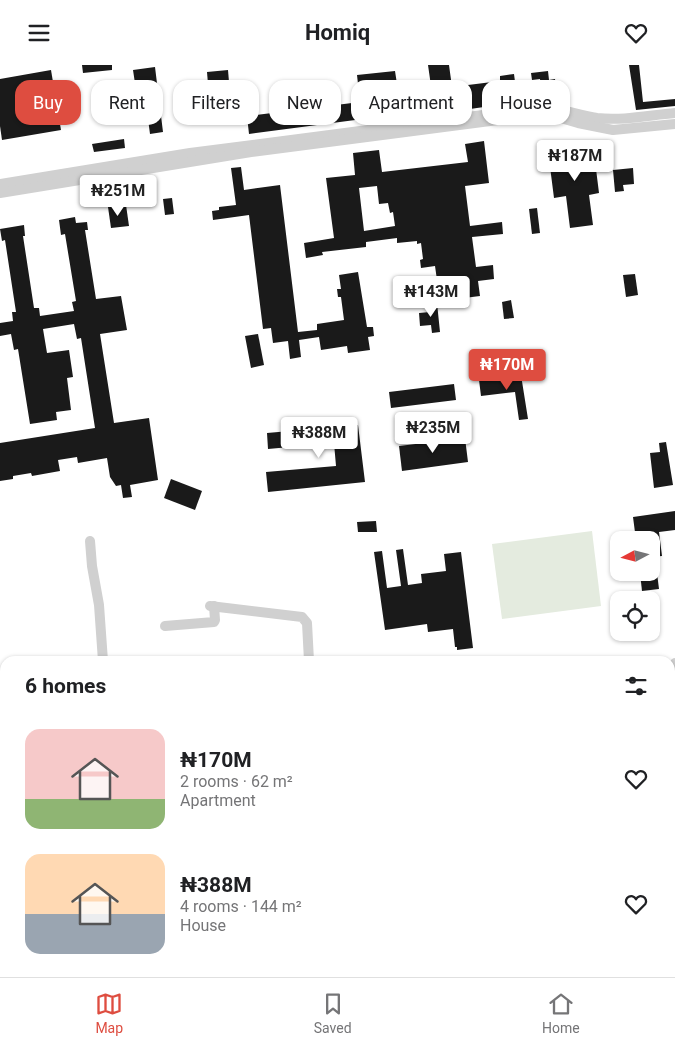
<!DOCTYPE html>
<meta charset="utf-8">
<style>
body{margin:0;font-family:Roboto,sans-serif;background:#f2f2f2;color:#202124;height:100vh;display:flex;flex-direction:column;font-size:19px;white-space:nowrap}
*{box-sizing:border-box;margin:0}
p{font-size:16px;color:#757577}
.icon{flex:none;width:28px;height:28px;fill:none;stroke:currentColor;stroke-width:2;stroke-linecap:round;stroke-linejoin:round}
.map{position:relative;flex:1;overflow:hidden}
.panel{position:absolute;left:0px;top:591px;width:675px;height:321px;display:flex;flex-direction:column;background:#fff;border-radius:15px 15px 0 0;box-shadow:0 1px 4px #0004}
.panel>*{flex:none}
.hud{position:absolute;left:15px;top:15px;width:645px;height:45px;display:flex;gap:10px}
.needle{width:32px;rotate:263deg}
.buttons{position:absolute;left:610px;top:466px;display:grid;gap:10px}
.buttons a{display:grid;place-items:center;width:50px;height:50px;border-radius:10px;background:#fff;box-shadow:0 1px 4px #0004;font-size:25px}
.price{position:absolute;translate:-50% -42px;padding:0 11px;border-radius:5px;background:#fff;color:#222;font-size:16px;line-height:32px;filter:drop-shadow(0 1px 2px #0008)}
.price::after{content:'';position:absolute;left:50%;top:30px;width:15px;height:11px;margin-left:-8px;background:inherit;clip-path:polygon(0 0,100% 0,50% 100%)}
.price.current{background:#de4d40;color:#fff}
ul{padding:0;list-style:none}
li{display:flex;align-items:center;gap:15px;height:125px;padding:0 25px}
li span{display:grid;place-items:center;flex:none;width:140px;height:100px;border-radius:15px;color:#555}
li>.icon{margin-inline-start:auto}
span .icon{width:60px;height:60px;fill:#fffc;stroke-width:1}
li b{font-size:21px}
h2{display:flex;justify-content:space-between;align-items:center;height:60px;padding:0 25px;font-size:21px}
.pill{padding:0 18px;border-radius:15px;background:#fff;box-shadow:0 1px 4px #0004;font-size:18px;line-height:45px}
.pill.current{background:#de4d40;color:#fff}
header{display:flex;justify-content:space-between;align-items:center;height:65px;padding:0 25px;background:#fff;font-size:22px;font-weight:700}
.tabs{display:flex;justify-content:space-around;align-items:center;height:70px;border-top:1px solid #e0e0e0;background:#fff;font-size:14px;color:#757577}
.tabs a{display:grid;justify-items:center;gap:2px}
.tabs .current{color:#de4d40}
.map>svg:first-child{display:block}
</style>
<header><svg class="icon" aria-label="menu" viewBox="0 0 24 24"><path d="M4 6h16M4 12h16M4 18h16"/></svg>Homiq<svg class="icon" aria-label="heart" viewBox="0 0 24 24"><path d="M12 20l-8-8c-3-5 5-10 8-4 3-6 11-1 8 4z"/></svg></header>
<div class="map">
<svg width="675" height="912" viewBox="0 0 675 912">
<rect width="100%" height="100%" fill="#fff"/>
<path fill="#e4ebdf" d="M592,466L601,541L502,554L492,479Z"/>
<g fill="#1a1a1a" fill-rule="evenodd">
<path d="M82,0H112V5L83,8Z"/>
<path d="M428,0H449L452,22L500,16V11L514,9L517,32L490,33L491,41L435,49Z"/>
<path d="M629,0H639L643,37L675,34V41L636,45Z"/>
<path d="M155,2L163,67L150,69L144,24L136,25L133,5Z"/>
<path d="M51,5L61,65L2,75L0,61V14Z"/>
<path d="M228,5L229,17L208,19L207,7Z"/>
<path d="M395,6L399,32L406,31L407,45L401,46V49L249,69L247,51L360,37L357,10Z"/>
<path d="M548,6L549,15L555,14L557,27L541,29L540,14L532,15L531,8Z"/>
<path d="M124,74L125,83L94,87L92,79Z"/>
<path d="M484,76L489,118L465,121L470,161L502,157L503,169L472,172L476,202L493,200L494,214L478,216L480,231L440,236L435,201L421,203L420,195L423,194L421,178L417,179V176L397,178V173L366,177V182L322,187L323,190L306,193L304,178L334,173L326,113L355,110L353,88L379,85L382,107L468,97L465,79ZM377,121L379,139L388,138L390,148L393,147L395,161L364,166L359,123Z"/>
<path d="M593,80L599,128L589,130L593,160L570,163L566,131L554,133L548,86Z"/>
<path d="M241,102L244,125L280,120L298,267L317,265V259L344,255L341,232H338L337,224H341L339,210L358,207L367,262H373L374,271L368,272L370,285L348,288L347,281L321,285L319,272L299,275L301,292L290,294L288,276L273,278L271,263L263,264L249,150L213,155L212,146L219,145V142L236,140L231,103Z"/>
<path d="M633,103L634,119L623,120L624,126L615,127L613,105Z"/>
<path d="M172,133L174,149L165,150L163,134Z"/>
<path d="M126,140L129,161L111,163L108,142Z"/>
<path d="M537,143L540,168L532,169L529,144Z"/>
<path d="M75,152L76,158L87,157L88,165H85L96,234L121,231L127,265L100,269L114,358L149,353L158,415L130,420L132,432L123,433L121,420L116,421L110,412L107,393L78,398L77,392L58,395L60,406L32,411L31,408L13,411V414L0,416V378L95,363L81,273L77,274L74,259L43,264L47,288L69,285L73,312L67,313L71,345L56,347L57,355L30,359L18,284L14,285L11,269L0,271V258L13,256L12,247H16L5,175L2,176L0,164L24,160L25,171H23L34,243H39L40,251L74,246L72,237L76,236L65,169L61,170L59,155Z"/>
<path d="M635,209L638,230L626,232L623,210Z"/>
<path d="M511,235L514,253L504,254L502,237Z"/>
<path d="M437,238L440,267L432,268L431,260L420,261L419,248L430,247L429,239Z"/>
<path d="M258,269L264,300L251,303L245,271Z"/>
<path d="M521,310L528,354L519,355L515,327L481,331L479,315Z"/>
<path d="M454,319L456,335L391,343L389,327Z"/>
<path d="M358,360L365,417L268,427L266,407L336,401L334,378L268,384L267,368Z"/>
<path d="M465,373L468,397L402,406L399,381Z"/>
<path d="M666,377L673,420L654,423L650,388L660,387L659,378Z"/>
<path d="M171,414L202,426L195,445L164,433Z"/>
<path d="M675,446V465L659,467L662,491L651,492V475H636L633,452Z"/>
<path d="M376,456L377,467H358L357,457Z"/>
<path d="M403,484L408,520L422,518L421,509L446,506L444,489L461,487L473,583L457,585V582H455L453,564L428,567L427,559L385,565L374,487L382,486L387,523L401,521L396,485Z"/>
<path d="M640,508H657L659,524L642,526Z"/>
</g>
<g fill="none" stroke-linecap="round" stroke-linejoin="round">
<g stroke="#d0d0d0" stroke-width="10">
<path d="M533,44C560,41 572,49 597,53C623,56 650,50 675,48"/>
<path d="M0,119L190,88L483,50"/>
<path d="M0,128L251,87L530,51L547,49L578,58L613,65L675,59"/>
<path d="M90,476L92,501L99,540L103,596"/>
<path d="M210,541L302,552L307,558L309,596"/>
<path d="M165,561L214,557L215,555L214,541"/>
<path d="M670,608L675,598"/>
<path d="M0,631L5,633"/>
<path d="M337,908L338,912"/>
<path d="M530,912L532,908"/>
</g>
<g stroke="#ababab" stroke-width="15">
<path d="M670,834L675,833"/>
<path d="M670,847L675,846"/>
<path d="M0,856H5"/>
<path d="M0,869H5"/>
</g>
</g>
</svg>
<div class="buttons">
<a><svg class="needle" viewBox="-14 -14 28 28"><path d="M0-13l5 13h-10z" fill="#e53935"/><path d="M0 13l5-13h-10z" fill="#757577"/></svg></a>
<a><svg class="icon" aria-label="locate" viewBox="0 0 24 24"><circle cx="12" cy="12" r="6"/><path d="M12 2v4M12 18v4M2 12h4M18 12h4"/></svg></a>
</div>
<b class="price" style="left:575px;top:117px">₦187M</b>
<b class="price" style="left:118px;top:152px">₦251M</b>
<b class="price" style="left:431px;top:253px">₦143M</b>
<b class="price current" style="left:507px;top:326px">₦170M</b>
<b class="price" style="left:433px;top:389px">₦235M</b>
<b class="price" style="left:319px;top:394px">₦388M</b>
<div class="hud">
<a class="pill current">Buy</a>
<a class="pill">Rent</a>
<a class="pill">Filters</a>
<a class="pill">New</a>
<a class="pill">Apartment</a>
<a class="pill">House</a>
</div>
<section class="panel">
<h2>6 homes<svg class="icon" aria-label="filters" viewBox="0 0 24 24"><path d="M4 7h16M4 17h16"/><circle cx="9" cy="7" r="2"/><circle cx="15" cy="17" r="2"/></svg></h2>
<ul>
<li><span style="background:linear-gradient(#f6c9c9 70%,#8fb573 0)"><svg class="icon" aria-label="home" viewBox="0 0 24 24"><path d="M3 11l9-7 9 7M6 9v11h12V9"/></svg></span><div><b>₦170M</b><p>2 rooms · 62 m²</p><p>Apartment</p></div><svg class="icon" aria-label="heart" viewBox="0 0 24 24"><path d="M12 20l-8-8c-3-5 5-10 8-4 3-6 11-1 8 4z"/></svg></li>
<li><span style="background:linear-gradient(#ffd9b3 60%,#9aa5b1 0)"><svg class="icon" aria-label="home" viewBox="0 0 24 24"><path d="M3 11l9-7 9 7M6 9v11h12V9"/></svg></span><div><b>₦388M</b><p>4 rooms · 144 m²</p><p>House</p></div><svg class="icon" aria-label="heart" viewBox="0 0 24 24"><path d="M12 20l-8-8c-3-5 5-10 8-4 3-6 11-1 8 4z"/></svg></li>
</ul>
</section>
</div>
<nav class="tabs">
<a class="current"><svg class="icon" aria-label="map" viewBox="0 0 24 24"><path d="M3 6l6-2 6 2 6-2v14l-6 2-6-2-6 2zM9 4v14M15 6v14"/></svg>Map</a>
<a><svg class="icon" aria-label="saved" viewBox="0 0 24 24"><path d="M7 4h10v16l-5-4-5 4z"/></svg>Saved</a>
<a><svg class="icon" aria-label="home" viewBox="0 0 24 24"><path d="M3 11l9-7 9 7M6 9v11h12V9"/></svg>Home</a>
</nav>
